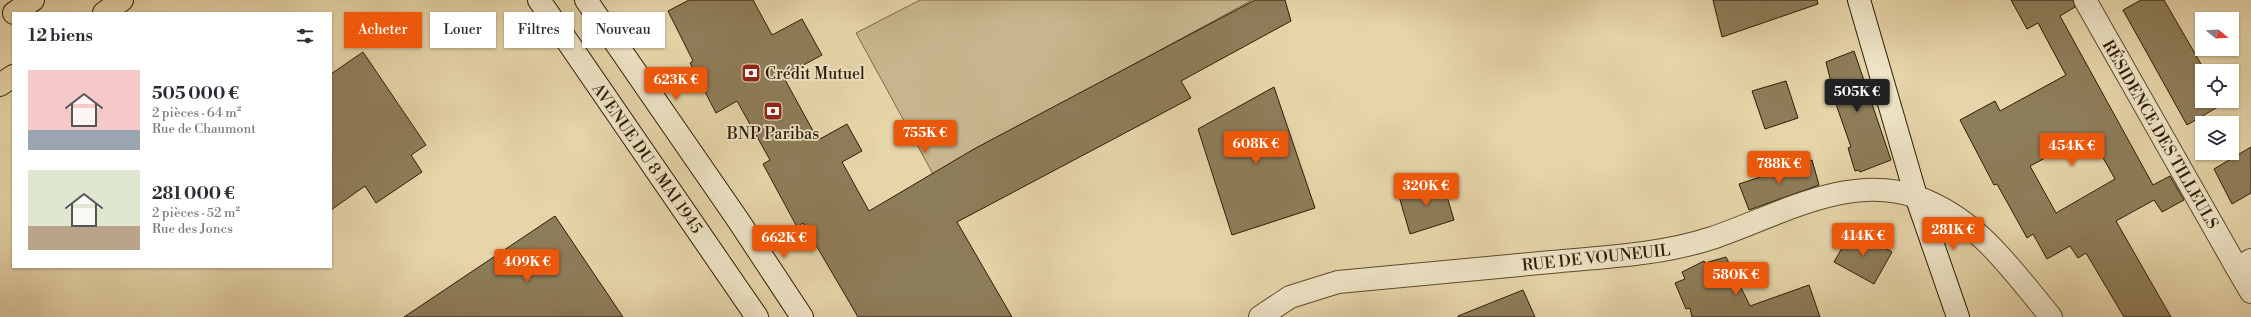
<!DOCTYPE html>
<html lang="fr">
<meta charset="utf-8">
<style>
body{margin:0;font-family:"Libre Bodoni",serif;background:#f2f2f3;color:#2b2b33;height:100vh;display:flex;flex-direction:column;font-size:15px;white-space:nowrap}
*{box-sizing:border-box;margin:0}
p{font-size:13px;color:#7c7c81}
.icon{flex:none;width:22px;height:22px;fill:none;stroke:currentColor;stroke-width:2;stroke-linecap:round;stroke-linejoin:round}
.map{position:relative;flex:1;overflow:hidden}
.details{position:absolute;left:12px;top:12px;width:320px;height:256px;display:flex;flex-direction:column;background:#fff;border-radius:0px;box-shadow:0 1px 3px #0004}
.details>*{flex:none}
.hud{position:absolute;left:344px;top:12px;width:380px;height:36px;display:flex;gap:8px}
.needle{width:26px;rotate:108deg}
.tools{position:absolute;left:2195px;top:12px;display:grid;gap:8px}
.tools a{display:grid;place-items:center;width:44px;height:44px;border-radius:0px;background:#fff;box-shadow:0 1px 3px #0004;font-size:20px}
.price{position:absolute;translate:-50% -34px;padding:0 9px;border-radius:4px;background:#ea580c;color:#fff;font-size:13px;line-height:26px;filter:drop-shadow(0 1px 2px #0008)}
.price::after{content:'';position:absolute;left:50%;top:24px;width:12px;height:9px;margin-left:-6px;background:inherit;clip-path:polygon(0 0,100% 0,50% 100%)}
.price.active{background:#222;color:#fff}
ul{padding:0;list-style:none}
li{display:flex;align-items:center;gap:12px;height:100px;padding:0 16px}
li span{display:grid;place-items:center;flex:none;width:112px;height:80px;border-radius:0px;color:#555}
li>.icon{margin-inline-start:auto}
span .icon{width:48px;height:48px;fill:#fffc;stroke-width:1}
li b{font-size:17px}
h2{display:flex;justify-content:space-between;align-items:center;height:48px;padding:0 16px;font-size:17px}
.tag{padding:0 14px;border-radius:0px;background:#fff;box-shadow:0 1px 3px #0004;font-size:14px;line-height:36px}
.tag.active{background:#ea580c;color:#fff}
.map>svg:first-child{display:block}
</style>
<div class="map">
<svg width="2251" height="317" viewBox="0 0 2251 317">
<rect width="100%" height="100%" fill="#e6d5a9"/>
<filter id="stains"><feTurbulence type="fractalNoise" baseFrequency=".005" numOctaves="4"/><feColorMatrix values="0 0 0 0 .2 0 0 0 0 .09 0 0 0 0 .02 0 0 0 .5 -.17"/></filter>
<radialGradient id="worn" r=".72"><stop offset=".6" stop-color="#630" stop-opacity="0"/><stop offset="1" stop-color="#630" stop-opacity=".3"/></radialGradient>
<path fill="#c7b68d" stroke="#7a6a48" d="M920,0H1252L933,174L856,33Z"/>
<g fill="#8e7d59" stroke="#2e1d03" fill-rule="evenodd">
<path d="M689,0H753L772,35L802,19L822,55L783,76L818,140L847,124L862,151L842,162L869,211L974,149L1255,0H1285L1291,21L1181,81L1191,98L957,222L1012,317H858L803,223L797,227L763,164L770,160L737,101L716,113L690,63L693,61L668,11Z"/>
<path d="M1713,0H1817L1818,4L1722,37Z"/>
<path d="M2011,0H2073L2075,7L2060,16L2120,125L2153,185L2170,176L2184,200L2162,212L2154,200L2116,221L2171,317H2124L2086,253L2078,258L2070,246L2047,259L2033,234L2027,238L1997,184L1994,185L1960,120L1995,101L2000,111L2066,75L2038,23L2027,29ZM2093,140L2115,179L2056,213L2030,166L2072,144L2076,150Z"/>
<path d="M2141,0H2164L2205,71H2202V101H2221L2223,104L2187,125L2123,10Z"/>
<path d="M1854,51L1891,160L1860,172L1859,170L1855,171L1848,148L1851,147L1837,107L1826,62Z"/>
<path d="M363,52L426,145L411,155L422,172L376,203L365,186L331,210V74Z"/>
<path d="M1786,81L1798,118L1765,129L1752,91Z"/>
<path d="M1274,87L1315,208L1232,235L1198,129Z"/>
<path d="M2251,147V193L2232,204L2214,169Z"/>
<path d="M1812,160L1819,185L1749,210L1739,184Z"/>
<path d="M1442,180L1454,220L1410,234L1398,193Z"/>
<path d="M555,216L623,317H404Z"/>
<path d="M1853,229L1892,252L1874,284L1834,262Z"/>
<path d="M1726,257L1750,306L1809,285L1820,317H1692L1690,308L1686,309L1675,283L1685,279L1682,272L1704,261L1705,263Z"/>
<path d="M1523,290L1535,317H1458V316Z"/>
</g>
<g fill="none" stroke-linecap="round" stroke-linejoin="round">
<g stroke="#5c4b2c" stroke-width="24">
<g id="street">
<path d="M2085,0L2237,268"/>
<path d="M2251,260L2237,268L2251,292"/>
<path d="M1260,317L1290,297L1338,282C1409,276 1480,269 1551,262C1605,257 1660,255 1712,238C1775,217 1849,172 1917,197C1978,219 2011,269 2051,317"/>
</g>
</g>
<g stroke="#2e1d03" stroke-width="24">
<g id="secondary">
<path d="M539,0L757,317"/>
<path d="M586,0L738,220L802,317"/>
<path d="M1859,0L1916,196L1958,317"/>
</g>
</g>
<g stroke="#2e1d03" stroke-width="24">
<g id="primary">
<path d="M14,13L33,0"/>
<path d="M104,13L122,0"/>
<path d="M0,85L13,76"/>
</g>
</g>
<use href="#street" stroke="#efe4c7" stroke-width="22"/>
<use href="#secondary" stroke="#efe4c7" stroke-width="22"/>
<use href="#primary" stroke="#e6d5a9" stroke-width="22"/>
</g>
<defs>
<g id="bank-square" transform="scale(1)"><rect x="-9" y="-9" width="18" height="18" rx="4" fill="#8f2418" stroke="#efe4c7"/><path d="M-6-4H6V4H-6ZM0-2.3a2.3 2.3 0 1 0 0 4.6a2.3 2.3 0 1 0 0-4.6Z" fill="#fff"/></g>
</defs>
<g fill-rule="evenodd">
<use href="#bank-square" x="751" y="73"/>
<use href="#bank-square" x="773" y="111"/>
</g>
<g text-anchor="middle" stroke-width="3.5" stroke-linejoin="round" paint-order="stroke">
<g font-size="16" fill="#2e1d03" stroke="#efe4c7" text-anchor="start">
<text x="765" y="79">Crédit Mutuel</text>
<text x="773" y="139" text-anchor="middle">BNP Paribas</text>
</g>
<g font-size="16" fill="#2e1d03" stroke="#efe4c7">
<text transform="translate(2161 134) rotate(60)" y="6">RÉSIDENCE DES TILLEULS</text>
<text transform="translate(648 158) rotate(55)" y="6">AVENUE DU 8 MAI 1945</text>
<text transform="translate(1596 257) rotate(-6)" y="6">RUE DE VOUNEUIL</text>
</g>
</g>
<rect width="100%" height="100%" filter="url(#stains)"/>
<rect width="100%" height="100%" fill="url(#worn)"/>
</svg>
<div class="tools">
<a><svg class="needle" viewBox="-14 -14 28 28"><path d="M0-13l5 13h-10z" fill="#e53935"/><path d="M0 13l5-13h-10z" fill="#7c7c81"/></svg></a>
<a><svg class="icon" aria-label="locate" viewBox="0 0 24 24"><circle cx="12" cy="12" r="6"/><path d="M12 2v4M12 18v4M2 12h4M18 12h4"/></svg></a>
<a><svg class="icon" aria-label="layers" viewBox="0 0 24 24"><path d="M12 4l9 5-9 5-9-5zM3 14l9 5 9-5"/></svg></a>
</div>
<b class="price" style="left:676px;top:101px">623K €</b>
<b class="price active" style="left:1857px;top:113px">505K €</b>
<b class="price" style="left:925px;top:154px">755K €</b>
<b class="price" style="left:1256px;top:165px">608K €</b>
<b class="price" style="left:2072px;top:167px">454K €</b>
<b class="price" style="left:1779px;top:185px">788K €</b>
<b class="price" style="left:1426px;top:207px">320K €</b>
<b class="price" style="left:1953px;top:251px">281K €</b>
<b class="price" style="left:1863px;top:257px">414K €</b>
<b class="price" style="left:784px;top:259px">662K €</b>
<b class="price" style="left:527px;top:283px">409K €</b>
<b class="price" style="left:1736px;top:296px">580K €</b>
<div class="hud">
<a class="tag active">Acheter</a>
<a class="tag">Louer</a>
<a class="tag">Filtres</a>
<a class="tag">Nouveau</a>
</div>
<section class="details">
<h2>12 biens<svg class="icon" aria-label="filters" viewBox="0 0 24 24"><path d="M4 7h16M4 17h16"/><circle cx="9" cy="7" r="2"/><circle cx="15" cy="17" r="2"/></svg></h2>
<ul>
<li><span style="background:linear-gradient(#f6c9c9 75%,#9aa5b1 0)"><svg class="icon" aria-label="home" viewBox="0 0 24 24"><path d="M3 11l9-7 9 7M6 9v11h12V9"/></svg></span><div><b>505 000 €</b><p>2 pièces · 64 m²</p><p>Rue de Chaumont</p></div></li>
<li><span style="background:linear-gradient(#dfe7d0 70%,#b9a48a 0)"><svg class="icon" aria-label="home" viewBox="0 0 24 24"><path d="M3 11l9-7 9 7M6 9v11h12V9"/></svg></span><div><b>281 000 €</b><p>2 pièces · 52 m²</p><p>Rue des Joncs</p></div></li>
</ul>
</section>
</div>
